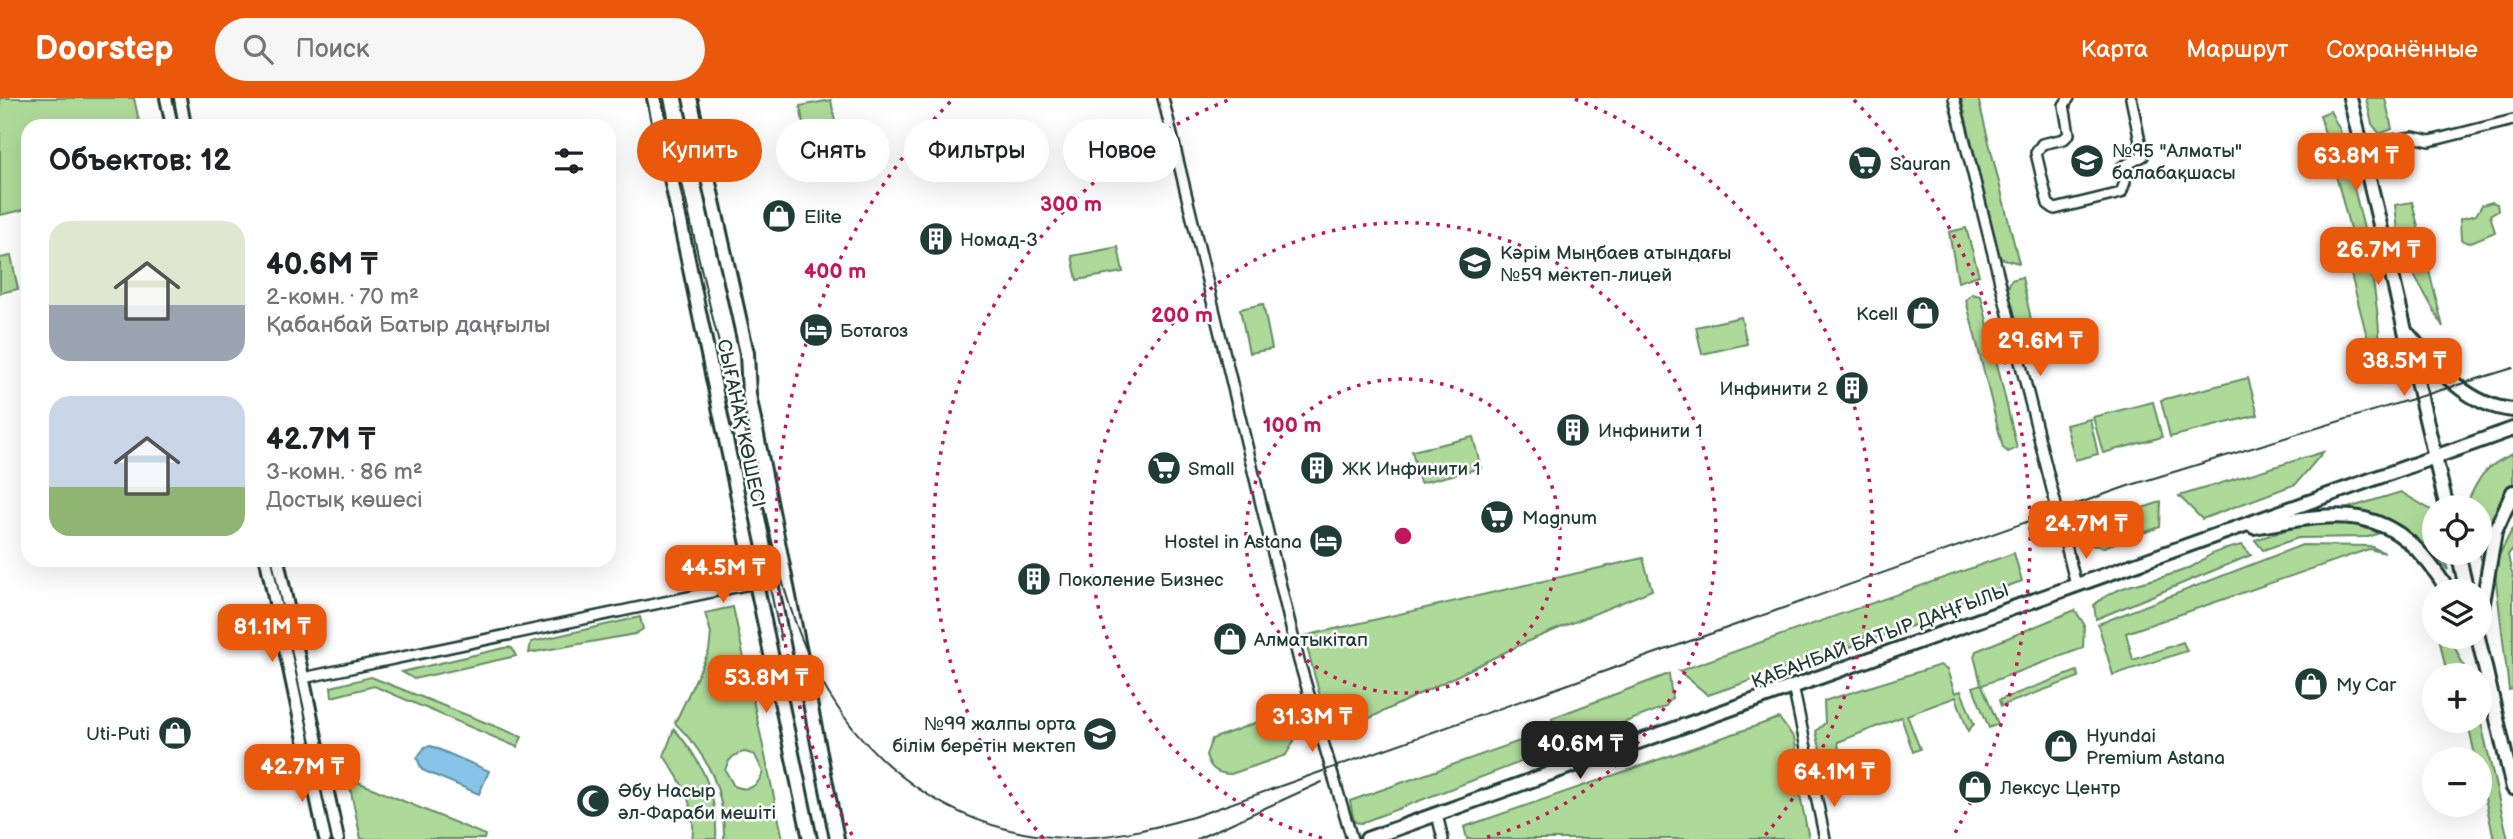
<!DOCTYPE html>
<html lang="ru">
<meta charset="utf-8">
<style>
body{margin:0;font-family:"Balsamiq Sans",sans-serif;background:#f6f6f6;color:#202124;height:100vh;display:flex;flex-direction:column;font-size:26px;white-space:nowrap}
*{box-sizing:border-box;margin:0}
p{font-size:23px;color:#757577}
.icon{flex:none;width:38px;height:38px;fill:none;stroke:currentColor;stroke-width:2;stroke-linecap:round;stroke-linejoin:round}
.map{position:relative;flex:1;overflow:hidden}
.panel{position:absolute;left:21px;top:21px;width:595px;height:448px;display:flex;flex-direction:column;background:#fff;border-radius:21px;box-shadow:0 7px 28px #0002}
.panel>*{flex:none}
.top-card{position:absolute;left:637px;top:21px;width:665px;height:63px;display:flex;gap:14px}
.tools{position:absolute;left:2422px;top:397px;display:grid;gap:14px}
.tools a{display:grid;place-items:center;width:70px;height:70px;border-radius:50%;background:#fff;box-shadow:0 7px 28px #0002;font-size:35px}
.price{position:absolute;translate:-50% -60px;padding:0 16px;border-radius:14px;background:#ea580c;color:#fff;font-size:23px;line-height:46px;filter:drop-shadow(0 2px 4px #0008)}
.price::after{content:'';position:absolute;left:50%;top:42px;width:21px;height:16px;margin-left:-10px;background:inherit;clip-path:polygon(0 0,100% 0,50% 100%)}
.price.current{background:#222;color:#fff}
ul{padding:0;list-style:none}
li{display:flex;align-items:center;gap:21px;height:175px;padding:0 28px}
li span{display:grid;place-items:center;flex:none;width:196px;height:140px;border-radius:21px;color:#555}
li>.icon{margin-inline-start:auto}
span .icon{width:84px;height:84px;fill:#fffc;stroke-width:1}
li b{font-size:30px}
h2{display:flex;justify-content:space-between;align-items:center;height:84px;padding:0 28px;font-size:30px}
.pill{padding:0 24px;border-radius:32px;background:#fff;box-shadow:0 7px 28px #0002;font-size:24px;line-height:63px}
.pill.current{background:#ea580c;color:#fff}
header{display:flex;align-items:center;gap:42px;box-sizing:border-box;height:98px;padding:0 35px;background:#ea580c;color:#fff}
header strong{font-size:33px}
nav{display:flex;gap:38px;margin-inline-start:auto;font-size:24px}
.search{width:490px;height:63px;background:#f6f6f6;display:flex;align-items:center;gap:18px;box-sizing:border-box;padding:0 24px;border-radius:38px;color:#757577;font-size:26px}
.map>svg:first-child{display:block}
</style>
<header>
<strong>Doorstep</strong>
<div class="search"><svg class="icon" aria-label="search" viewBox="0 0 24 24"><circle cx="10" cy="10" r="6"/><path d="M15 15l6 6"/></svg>Поиск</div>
<nav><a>Карта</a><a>Маршрут</a><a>Сохранённые</a></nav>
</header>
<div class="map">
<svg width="2513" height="741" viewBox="0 0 2513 741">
<rect width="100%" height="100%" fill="#fff"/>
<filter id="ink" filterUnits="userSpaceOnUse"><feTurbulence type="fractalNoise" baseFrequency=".0143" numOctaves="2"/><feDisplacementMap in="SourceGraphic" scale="14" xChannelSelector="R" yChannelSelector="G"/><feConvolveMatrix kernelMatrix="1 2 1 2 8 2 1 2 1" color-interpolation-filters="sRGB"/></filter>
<g filter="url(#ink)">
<g fill="#aeda99" stroke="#668c66" stroke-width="2" fill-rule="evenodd">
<path d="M0,0H134L140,28H28V111L0,117Z"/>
<path d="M1961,0H1978L2019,165L2000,160Z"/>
<path d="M2366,0H2385L2392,31L2380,36L2372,26Z"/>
<path d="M831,2L842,61L811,67L800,8Z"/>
<path d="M2330,13L2340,32L2365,135L2352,138L2320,17Z"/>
<path d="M2412,104L2443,229L2400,151L2395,107Z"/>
<path d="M2492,104L2497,106L2498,112L2490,117L2495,134L2469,145L2461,142L2460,121L2476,117L2482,107Z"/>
<path d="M1966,130L1979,177L1958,184L1949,134Z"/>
<path d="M1118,149L1123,174L1077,182L1072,158Z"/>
<path d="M2353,151L2369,154C2372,187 2384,232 2377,263L2372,258L2348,165Z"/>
<path d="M11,158L18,191L0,195V160Z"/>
<path d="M2022,179L2034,236L2020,238L2007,193L2011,182Z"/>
<path d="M1972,196L1981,198L2017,350L2008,354L2003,350L1966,202Z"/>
<path d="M1263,206L1272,251L1249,255L1240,211Z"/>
<path d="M1741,219L1747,246L1702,256L1696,229Z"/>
<path d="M2248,280L2258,317L2170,339L2161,302Z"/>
<path d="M2153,304L2162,339L2103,355L2093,319Z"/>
<path d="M2090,321L2098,356L2075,362L2066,327Z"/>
<path d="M1473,339L1481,370L1420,385L1412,353Z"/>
<path d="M2323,354L2296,386L2202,421L2179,398Z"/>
<path d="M2513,356V386L2492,419L2483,466L2479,455L2480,410L2466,407C2479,379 2483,369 2513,356Z"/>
<path d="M2401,394L2431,412L2434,455H2443L2448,472C2415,437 2393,419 2345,411Z"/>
<path d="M2161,404L2160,429L2104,449L2091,447L2080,430Z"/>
<path d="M2336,421L2380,435L2368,439L2298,440L2263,452L2255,442L2298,428Z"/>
<path d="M2513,430V450L2508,457L2513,482V591L2509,592L2494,467Z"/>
<path d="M2242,447L2251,457L2096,521L2094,507C2122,482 2158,485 2191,469C2198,466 2203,461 2210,457C2219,452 2232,450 2242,447Z"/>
<path d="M2302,447L2370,448L2385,455L2369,451L2126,535L2133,562L2183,544L2187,553L2113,577L2098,526Z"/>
<path d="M721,454L726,478L697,482L686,478L682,463Z"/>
<path d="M2014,455L2022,483L1944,510L1915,527L1708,597L1679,573Z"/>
<path d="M1643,460L1652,492L1526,544L1331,639L1304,538Z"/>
<path d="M733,509L783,741H724C725,694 709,658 675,625L709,553L711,535L705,515ZM745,654L755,657L763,674C758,689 748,694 734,688L725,672C729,660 734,656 745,654Z"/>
<path d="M2075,512L2084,526L2083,550L1982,587L1998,626L1989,630L1973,589L1981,586L1974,558L1976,553Z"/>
<path d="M640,519L643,531L635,536L529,555L531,544Z"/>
<path d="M2439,539H2450L2468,577H2447Z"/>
<path d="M508,549L512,550L516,558L414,581L402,574Z"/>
<path d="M1940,567L1947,572L1955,595L1961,593L1974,626L1968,633L1956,599L1907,617L1920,651L1913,654L1901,619L1838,644L1842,671L1825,672L1816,633L1825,625L1824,603Z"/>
<path d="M2077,573L2079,579L2001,608L1999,602Z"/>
<path d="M1669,576L1672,600L1665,609L1361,725L1354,724L1350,703L1554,631L1552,620Z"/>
<path d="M371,579L522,639L517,649L374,588L332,599L331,589Z"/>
<path d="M1271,619L1284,622L1294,643L1286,657L1231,676C1217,676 1210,671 1206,657L1212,641Z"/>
<path d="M1779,620L1794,640L1803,686L1800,697L1809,741H1467L1464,729Z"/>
<path d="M2480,621L2508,741H2494L2480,678V662L2476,661L2467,623Z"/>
<path d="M674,631C702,662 718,698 716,741H692C698,711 681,682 664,658Z"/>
<path d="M348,680L485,737L484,741H361Z"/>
</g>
<path fill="#87c4e7" stroke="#5d8e9f" stroke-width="2" d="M431,648L489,673L479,696L422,672L417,660L425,649Z"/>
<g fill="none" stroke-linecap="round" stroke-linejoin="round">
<g stroke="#1f3d34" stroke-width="14">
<g id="minor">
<path d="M1163,0L1299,563L1352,741"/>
<path d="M1954,0L2076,487"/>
<path d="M2069,0L2064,7L2069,36L2064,41L2042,46L2036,55L2048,106L2055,111L2121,95L2125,84L2122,69L2143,58L2131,0"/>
<path d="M2361,47L2413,39L2430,43L2513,22"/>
<path d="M303,580L783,479"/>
<path d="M1793,588L1825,741"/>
<path d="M1437,717L1443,741"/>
</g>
</g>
<g stroke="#1f3d34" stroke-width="16">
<g id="tertiary">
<path d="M166,0L172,28"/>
<path d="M180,0L185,28"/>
<path d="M266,462L325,741"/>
<path d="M278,462L338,741"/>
</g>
</g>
<g stroke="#1f3d34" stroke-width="18">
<g id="secondary">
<path d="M654,0L810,741"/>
<path d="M690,0L747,255L749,297L837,741"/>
<path d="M2350,0L2447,410"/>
<path d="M2409,237C2437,270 2467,308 2513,312"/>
<path d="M2254,429C2347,412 2394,404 2449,494"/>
<path d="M2458,455L2467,494"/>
<path d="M2480,522L2495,434L2513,394"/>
<path d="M2478,539L2513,690"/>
<path d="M1367,741L2513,331"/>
</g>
</g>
<use href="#minor" stroke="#fff" stroke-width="9"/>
<use href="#tertiary" stroke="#fff" stroke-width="10"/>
<use href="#secondary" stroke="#fff" stroke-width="12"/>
<g stroke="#1f3d34" stroke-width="2">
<path d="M664,0C682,86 700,172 722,257C729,286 740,315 748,343C765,408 776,474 800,537C843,650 940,733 1064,740C1108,741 1151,731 1193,719L2128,388L2513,270"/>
<path d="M762,451L781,542"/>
<path d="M1197,741L1322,684"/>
</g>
</g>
</g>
<g fill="none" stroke="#c2185b" stroke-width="3.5" stroke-dasharray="3.5 7">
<circle cx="1403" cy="438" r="157"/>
<path d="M1322 740A313 313 0 1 1 1484 740"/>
<path d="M1043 740A470 470 0 0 1 1231 1M1575 1A470 470 0 0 1 1763 740"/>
<path d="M852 737A627 627 0 0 1 952 2M1854 2A627 627 0 0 1 1954 737"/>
</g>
<defs>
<g id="school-disc" transform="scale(1.75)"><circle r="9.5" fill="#1f3d34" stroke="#fff"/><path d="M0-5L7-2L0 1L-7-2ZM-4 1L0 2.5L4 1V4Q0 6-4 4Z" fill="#fff"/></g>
<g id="supermarket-disc" transform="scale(1.75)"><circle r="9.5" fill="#1f3d34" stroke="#fff"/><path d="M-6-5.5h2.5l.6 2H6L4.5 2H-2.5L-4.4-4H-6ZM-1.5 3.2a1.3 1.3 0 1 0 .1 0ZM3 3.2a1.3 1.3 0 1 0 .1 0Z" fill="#fff"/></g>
<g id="shop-disc" transform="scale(1.75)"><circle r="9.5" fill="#1f3d34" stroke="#fff"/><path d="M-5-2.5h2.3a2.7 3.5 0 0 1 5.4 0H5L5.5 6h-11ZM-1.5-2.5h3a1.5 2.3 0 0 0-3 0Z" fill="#fff"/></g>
<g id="building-disc" transform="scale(1.75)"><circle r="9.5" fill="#1f3d34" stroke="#fff"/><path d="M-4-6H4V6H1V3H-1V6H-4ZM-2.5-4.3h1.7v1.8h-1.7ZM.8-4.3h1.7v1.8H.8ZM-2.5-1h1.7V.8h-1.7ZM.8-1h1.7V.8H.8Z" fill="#fff"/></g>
<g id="hotel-disc" transform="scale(1.75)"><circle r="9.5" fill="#1f3d34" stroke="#fff"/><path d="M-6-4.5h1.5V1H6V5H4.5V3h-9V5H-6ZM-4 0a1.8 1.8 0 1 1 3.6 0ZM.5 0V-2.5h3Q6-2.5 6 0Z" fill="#fff"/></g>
<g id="mosque-disc" transform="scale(1.75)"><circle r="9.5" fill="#1f3d34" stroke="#fff"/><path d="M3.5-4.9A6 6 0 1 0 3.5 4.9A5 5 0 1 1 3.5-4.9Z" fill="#fff"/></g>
</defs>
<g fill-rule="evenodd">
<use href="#school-disc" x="2087" y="63"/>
<use href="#supermarket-disc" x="1865" y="65"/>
<use href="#shop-disc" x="779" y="118"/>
<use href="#building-disc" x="936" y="141"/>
<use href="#school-disc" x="1475" y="165"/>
<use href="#shop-disc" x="1923" y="215"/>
<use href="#hotel-disc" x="816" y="232"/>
<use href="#building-disc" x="1852" y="290"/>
<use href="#building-disc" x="1573" y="332"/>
<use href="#supermarket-disc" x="1164" y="370"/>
<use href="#building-disc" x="1317" y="370"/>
<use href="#supermarket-disc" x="1497" y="419"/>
<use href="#hotel-disc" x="1326" y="443"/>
<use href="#building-disc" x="1034" y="481"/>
<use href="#shop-disc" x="1230" y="541"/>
<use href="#shop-disc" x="2311" y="586"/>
<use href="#shop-disc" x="175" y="635"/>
<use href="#school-disc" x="1100" y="636"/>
<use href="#shop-disc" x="2061" y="648"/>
<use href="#shop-disc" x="1975" y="689"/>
<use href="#mosque-disc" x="593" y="703"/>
</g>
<g text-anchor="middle" stroke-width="5" stroke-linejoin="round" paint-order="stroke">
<g font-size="19" fill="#1f3d34" stroke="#fff" text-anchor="start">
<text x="2112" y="59">№95 "Алматы"<tspan x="2112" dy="22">балабақшасы</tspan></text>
<text x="1890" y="72">Sauran</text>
<text x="804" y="125">Elite</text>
<text x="960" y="148">Номад-3</text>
<text x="1500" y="161">Кәрім Мыңбаев атындағы<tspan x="1500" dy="22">№59 мектеп-лицей</tspan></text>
<text x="1898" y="222" text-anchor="end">Kcell</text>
<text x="840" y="239">Ботагоз</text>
<text x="1828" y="297" text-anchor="end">Инфинити 2</text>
<text x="1598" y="339">Инфинити 1</text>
<text x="1188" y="377">Small</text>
<text x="1342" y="377">ЖК Инфинити 1</text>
<text x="1522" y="426">Magnum</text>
<text x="1302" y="450" text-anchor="end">Hostel in Astana</text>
<text x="1058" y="488">Поколение Бизнес</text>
<text x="1254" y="548">Алматыкітап</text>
<text x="2336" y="593">My Car</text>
<text x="1076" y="632" text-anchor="end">№99 жалпы орта<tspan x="1076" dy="22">білім беретін мектеп</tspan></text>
<text x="150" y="642" text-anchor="end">Uti-Puti</text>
<text x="2086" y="644">Hyundai<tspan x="2086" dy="22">Premium Astana</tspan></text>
<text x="2000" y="696">Лексус Центр</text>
<text x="618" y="699">Әбу Насыр<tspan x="618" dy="22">әл-Фараби мешіті</tspan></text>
</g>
<g font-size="19" fill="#1f3d34" stroke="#fff">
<text transform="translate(742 325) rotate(78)" y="7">СЫҒАНАҚ КӨШЕСІ</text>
<text transform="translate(1880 537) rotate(-20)" y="7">ҚАБАНБАЙ БАТЫР ДАҢҒЫЛЫ</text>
</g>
</g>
<circle cx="1403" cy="438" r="10" fill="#c2185b" stroke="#fff" stroke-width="3.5"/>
<g font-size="21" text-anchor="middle" font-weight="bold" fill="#c2185b" stroke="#fff" stroke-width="5" stroke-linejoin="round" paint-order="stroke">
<text x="1071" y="113">300 m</text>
<text x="835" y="180">400 m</text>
<text x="1182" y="224">200 m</text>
<text x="1292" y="334">100 m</text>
</g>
</svg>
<div class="tools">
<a><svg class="icon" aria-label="locate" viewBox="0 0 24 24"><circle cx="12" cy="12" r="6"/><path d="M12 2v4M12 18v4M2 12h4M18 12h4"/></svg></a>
<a><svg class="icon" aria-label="layers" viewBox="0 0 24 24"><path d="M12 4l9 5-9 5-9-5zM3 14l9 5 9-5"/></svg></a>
<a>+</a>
<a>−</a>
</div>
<b class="price" style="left:2356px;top:95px">63.8M ₸</b>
<b class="price" style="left:2378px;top:189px">26.7M ₸</b>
<b class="price" style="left:2040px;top:280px">29.6M ₸</b>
<b class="price" style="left:2404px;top:300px">38.5M ₸</b>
<b class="price" style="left:2086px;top:463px">24.7M ₸</b>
<b class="price" style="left:723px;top:507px">44.5M ₸</b>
<b class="price" style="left:272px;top:566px">81.1M ₸</b>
<b class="price" style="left:766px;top:617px">53.8M ₸</b>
<b class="price" style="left:1312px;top:656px">31.3M ₸</b>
<b class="price current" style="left:1580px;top:683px">40.6M ₸</b>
<b class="price" style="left:302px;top:706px">42.7M ₸</b>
<b class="price" style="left:1834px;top:711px">64.1M ₸</b>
<div class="top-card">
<a class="pill current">Купить</a>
<a class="pill">Снять</a>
<a class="pill">Фильтры</a>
<a class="pill">Новое</a>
</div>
<section class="panel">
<h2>Объектов: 12<svg class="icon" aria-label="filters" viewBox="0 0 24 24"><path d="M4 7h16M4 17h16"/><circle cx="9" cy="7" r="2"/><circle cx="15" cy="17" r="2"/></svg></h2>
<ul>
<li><span style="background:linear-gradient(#dfe7d0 60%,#9aa5b1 0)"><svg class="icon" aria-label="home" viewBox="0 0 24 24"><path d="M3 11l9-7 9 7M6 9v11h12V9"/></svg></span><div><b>40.6M ₸</b><p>2-комн. · 70 m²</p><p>Қабанбай Батыр даңғылы</p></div></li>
<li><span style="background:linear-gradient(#c9d6e8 65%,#8fb573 0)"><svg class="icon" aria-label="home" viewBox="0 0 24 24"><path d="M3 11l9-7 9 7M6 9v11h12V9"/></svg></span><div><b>42.7M ₸</b><p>3-комн. · 86 m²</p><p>Достық көшесі</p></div></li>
</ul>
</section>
</div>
